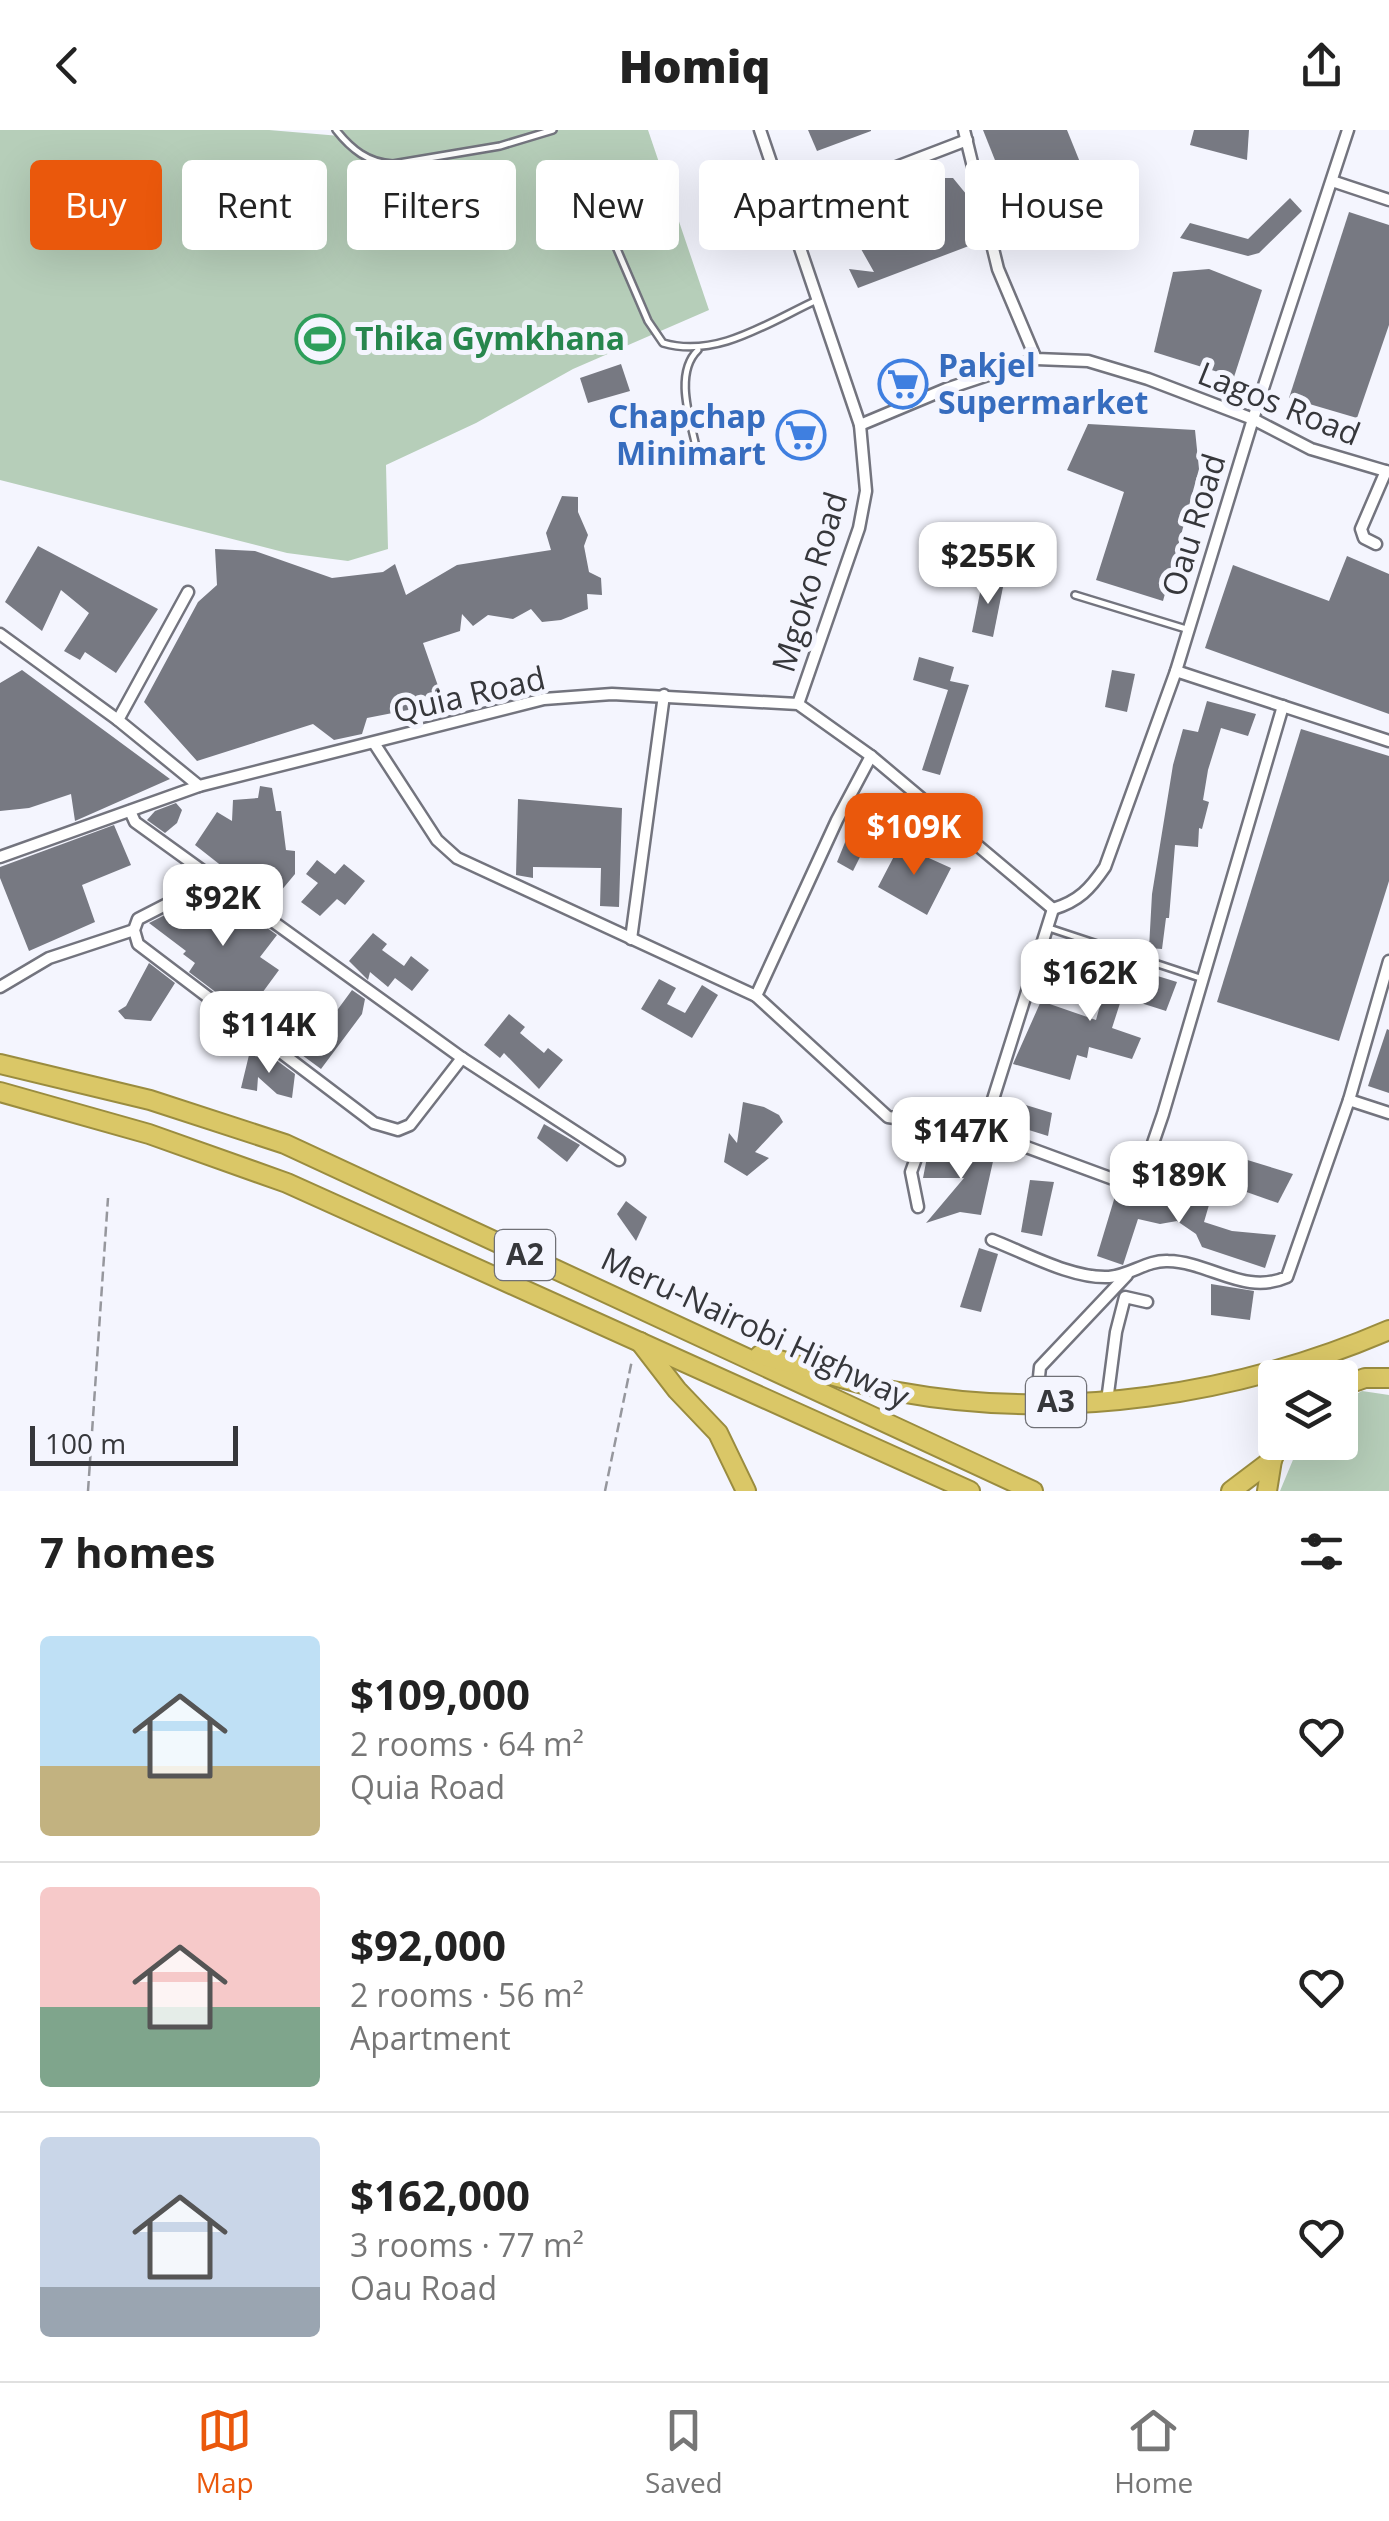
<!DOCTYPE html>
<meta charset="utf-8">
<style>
body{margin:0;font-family:"Open Sans",sans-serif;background:#f6f6f6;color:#222;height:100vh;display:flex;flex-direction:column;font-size:38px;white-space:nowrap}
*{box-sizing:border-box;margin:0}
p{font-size:32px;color:#767676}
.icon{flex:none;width:55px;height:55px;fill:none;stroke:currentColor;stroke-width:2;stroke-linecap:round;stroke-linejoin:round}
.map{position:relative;height:1361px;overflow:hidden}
.details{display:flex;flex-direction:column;background:#fff;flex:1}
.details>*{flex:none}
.top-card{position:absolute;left:30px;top:30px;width:1330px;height:90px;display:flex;gap:20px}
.tools{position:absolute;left:1258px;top:1230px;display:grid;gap:20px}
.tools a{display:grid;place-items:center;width:100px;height:100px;border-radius:10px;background:#fff;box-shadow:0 10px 40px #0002;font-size:50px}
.scale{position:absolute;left:30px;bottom:25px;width:208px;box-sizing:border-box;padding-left:10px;border:5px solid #36373b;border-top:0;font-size:28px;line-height:35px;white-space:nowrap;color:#36373b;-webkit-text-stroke:8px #f4f5fe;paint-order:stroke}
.price{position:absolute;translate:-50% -85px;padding:0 22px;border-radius:20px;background:#fff;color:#222;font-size:32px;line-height:65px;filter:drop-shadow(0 2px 5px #0008)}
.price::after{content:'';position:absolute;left:50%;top:60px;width:30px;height:22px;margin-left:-15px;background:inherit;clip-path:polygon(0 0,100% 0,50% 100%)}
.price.current{background:#ea580c;color:#fff}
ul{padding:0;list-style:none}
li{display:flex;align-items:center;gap:30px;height:250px;padding:0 40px}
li+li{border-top:2px solid #e0e0e0}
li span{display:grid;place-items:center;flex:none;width:280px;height:200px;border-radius:10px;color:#555}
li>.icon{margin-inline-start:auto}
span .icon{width:120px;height:120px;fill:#fffc;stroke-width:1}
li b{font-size:42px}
h2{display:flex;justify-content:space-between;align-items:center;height:120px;padding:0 40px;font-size:42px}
.tag{padding:0 35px;border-radius:10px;background:#fff;box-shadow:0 10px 40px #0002;font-size:35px;line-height:90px}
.tag.current{background:#ea580c;color:#fff}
header{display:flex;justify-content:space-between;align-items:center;height:130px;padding:0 40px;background:#fff;font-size:45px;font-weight:800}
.dock{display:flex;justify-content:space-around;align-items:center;height:140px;border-top:2px solid #e0e0e0;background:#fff;font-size:28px;color:#767676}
.dock a{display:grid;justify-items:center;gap:5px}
.dock .current{color:#ea580c}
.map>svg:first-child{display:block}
</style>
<header><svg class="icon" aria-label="back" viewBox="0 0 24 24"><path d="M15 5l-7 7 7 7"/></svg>Homiq<svg class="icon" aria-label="share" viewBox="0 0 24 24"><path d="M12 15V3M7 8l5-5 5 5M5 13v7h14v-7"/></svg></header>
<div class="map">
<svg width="1389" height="1361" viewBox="0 0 1389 1361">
<rect width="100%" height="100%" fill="#f4f5fe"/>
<g fill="#b6ceb9">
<path d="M0,0H269L340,6L343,0H648L709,180L573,239L476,293L386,335L388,419L348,431L287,423L0,350Z"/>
<path d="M1362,1261L1389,1265V1361H1280L1300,1313L1340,1312V1273Z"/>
</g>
<g fill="#777982">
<path d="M808,0H871V1L817,21Z"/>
<path d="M983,0H1067L1090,57L1018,88Z"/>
<path d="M1194,0H1249L1247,30L1190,15Z"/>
<path d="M664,47L675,78L606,101L596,70Z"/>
<path d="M939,48H953L971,70L982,111L858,158L849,139L874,142L861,119L859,105H884L879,86L885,73L896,67L909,68L919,76L925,53Z"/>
<path d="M1290,68L1302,81L1259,123L1248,126L1180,108L1190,93L1248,109Z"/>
<path d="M1349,82L1389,95V195L1357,288L1289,268Z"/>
<path d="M1209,139L1262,160L1234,247L1154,222L1173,142Z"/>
<path d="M621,234L630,261L588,273L580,248Z"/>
<path d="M1088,294L1195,300L1199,339L1163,471L1096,450L1124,362L1067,340Z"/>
<path d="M562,366L578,367V382L588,405L584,416L589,442L601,448L602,465L587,464L588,479L561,490L542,492L531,479L513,489L488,485L473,496L462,484L460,501L423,513L444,573L367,588L362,604L334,610L313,594L197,631L144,572L198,472L217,455L215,419L255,421L332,448L383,442L395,434L406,465L457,435L551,420L546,403Z"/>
<path d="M38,416L158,479L116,543L85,522L80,530L64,521L89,483L61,460L42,501L5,472Z"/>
<path d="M1347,426L1389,444V584L1205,518L1233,435L1329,471Z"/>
<path d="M983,448L1004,452L993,507L972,502Z"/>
<path d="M919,527L954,537L950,551L969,555L940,645L922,640L948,560L913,550Z"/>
<path d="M22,540L109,604L170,649L75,691L71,664L29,678L0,681V553Z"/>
<path d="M1112,540L1135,544L1127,582L1105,577Z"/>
<path d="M1207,571L1256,584L1248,606L1221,598L1208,640L1203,670L1209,672L1202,699L1199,698L1198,717L1175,715L1169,788H1166L1162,819L1149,818L1152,764L1173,635L1183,599L1198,602Z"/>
<path d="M1301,599L1389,626V751L1339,911L1217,872Z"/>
<path d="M260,656L272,658L276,681H281L286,720L295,721V744L270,774L195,715L217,682L232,691L233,670L258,668Z"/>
<path d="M518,669L622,678L619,777L600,776L601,738L533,737V748L516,745Z"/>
<path d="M176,673L182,680L177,693L165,703L147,690L155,681Z"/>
<path d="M855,688L875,697L853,741L837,732Z"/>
<path d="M114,695L131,735L82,755L95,792L29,821L0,748V737Z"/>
<path d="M903,709L922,719L920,724L951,738L927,785L878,757Z"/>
<path d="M317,730L335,744L344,734L365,751L345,775L337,769L320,786L301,772L318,753L306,744Z"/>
<path d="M212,769L229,771L277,805L260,827L279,840L246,885L189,842L195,833L183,824L186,821L149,793L177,779Z"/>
<path d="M373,803L387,814L382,820L404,836L411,826L429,840L412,861L395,848L388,857L370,842L368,850L349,831Z"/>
<path d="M1112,832L1177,852L1166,881L1122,867L1112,898L1141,908L1132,929L1089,917L1087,928L1077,925L1070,950L1013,934L1041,871L1096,890Z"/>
<path d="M149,833L175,853L151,891L125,889L118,881L126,876Z"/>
<path d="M659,849L676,858L667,874L685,883L702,855L718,865L692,908L641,879Z"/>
<path d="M352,860L365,869L362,884L321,939L287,914L314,881L330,890Z"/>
<path d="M509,884L525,897L520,903L544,923L548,918L563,930L539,959L504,923L500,928L484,915Z"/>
<path d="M1387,899L1389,900V963L1368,956Z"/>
<path d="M249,925L276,930L295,944L292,968L277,964L258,947L257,961L241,958Z"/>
<path d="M1009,970L1052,983L1048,1006L1000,991L997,986L1002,971Z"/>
<path d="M743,972L764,977L779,985L783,992L755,1022L769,1028L747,1046L724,1032L729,1003L737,1013Z"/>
<path d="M544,994L580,1015L567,1032L537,1008Z"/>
<path d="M928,1022L994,1027L981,1085L960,1082L926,1093L964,1048H923Z"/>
<path d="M1231,1025L1293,1044L1278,1073L1221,1053L1219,1036Z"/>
<path d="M1030,1050L1054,1052L1042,1106L1021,1102Z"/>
<path d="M1152,1053L1211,1068L1204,1092L1232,1101L1276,1105L1265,1138L1202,1117L1196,1104L1177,1091L1160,1094L1138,1089L1123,1135L1097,1126L1116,1063L1145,1075Z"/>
<path d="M626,1071L647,1087L636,1111L617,1084Z"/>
<path d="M979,1118L998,1124L981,1182L960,1177Z"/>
<path d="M1211,1154L1254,1161L1250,1190L1211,1185Z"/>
</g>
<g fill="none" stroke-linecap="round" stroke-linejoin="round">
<g stroke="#73747e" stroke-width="10">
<g id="service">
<path d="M336,0C351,19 368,33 393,34L500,16L553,0"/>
<path d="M614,112L648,191L663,213C717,229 769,192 817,170"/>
<path d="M696,317C690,288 674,243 698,220"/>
<path d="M1075,465L1186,499"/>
<path d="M1049,798L1203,849"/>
</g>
</g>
<g stroke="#73747e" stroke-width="15">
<g id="minor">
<path d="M760,0L860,295L866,361L859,398L798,574"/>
<path d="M964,0L998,139L1036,229L1088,231L1148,249L1253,289L1311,319L1389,342"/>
<path d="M1332,51L1389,70"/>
<path d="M787,79L967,10"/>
<path d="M860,295L946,259L1036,229"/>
<path d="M1376,414L1364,408L1361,399L1386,341"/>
<path d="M188,462L118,590L199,656L544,569L612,564L798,574L871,626L1053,779"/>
<path d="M0,504L118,590"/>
<path d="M1176,541L1389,611"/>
<path d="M374,613L437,710L457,728L756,866L837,690L871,626"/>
<path d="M130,681L135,692L462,928L619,1030"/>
<path d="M0,727L199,656"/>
<path d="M214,750L138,789L134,800L138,814L374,993L398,1000L410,995L462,928"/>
<path d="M1053,779L983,1001L1124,1053L1135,1052L1142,1045L1163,984L1283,576"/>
<path d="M1053,779C1079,771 1090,759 1105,737L1176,541L1253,289L1348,0"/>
<path d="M631,809L664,565"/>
<path d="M0,857L49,828L134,800"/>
<path d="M756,866L888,987L983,1001"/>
<path d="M1349,970L1389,983"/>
<path d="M918,1077L911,1042L928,995"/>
<path d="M992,1110C1026,1123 1072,1149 1109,1147C1131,1145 1147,1130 1168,1131C1210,1132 1245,1166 1287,1147L1349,970L1389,831"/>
<path d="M1107,1271L1116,1202L1125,1167L1147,1172"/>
<path d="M1049,1273L1039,1247L1040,1237L1127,1145"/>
</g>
</g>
<g stroke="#9a8c3f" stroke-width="22">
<g id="trunk">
<path d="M0,934L150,970L285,1014L1033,1361"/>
<path d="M0,962L149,1004L287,1053L970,1361"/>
<path d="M640,1212L677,1260L718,1303L746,1361"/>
<path d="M760,1225C806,1236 852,1254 899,1262C1062,1292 1238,1265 1389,1200"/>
<path d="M1340,1257L1365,1248H1389"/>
<path d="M1231,1361L1272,1330"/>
<path d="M1267,1361L1272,1330L1280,1312"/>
</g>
</g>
<g stroke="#96979d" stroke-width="2.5" stroke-dasharray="10 5" stroke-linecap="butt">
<path d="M88,1361L108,1068"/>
<path d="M605,1361L632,1230"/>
</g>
<use href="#service" stroke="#fff" stroke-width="5"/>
<use href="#minor" stroke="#fff" stroke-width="10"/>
<use href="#trunk" stroke="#dac767" stroke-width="18"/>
</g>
<defs>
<g id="stadium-ring" transform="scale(2.5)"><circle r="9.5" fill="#f4f5fe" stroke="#2e9e5b" stroke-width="1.5"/><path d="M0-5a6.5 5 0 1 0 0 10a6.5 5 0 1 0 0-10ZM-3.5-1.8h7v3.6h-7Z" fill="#2e9e5b"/></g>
<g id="supermarket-ring" transform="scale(2.5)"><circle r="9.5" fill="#f4f5fe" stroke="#3f7fe0" stroke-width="1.5"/><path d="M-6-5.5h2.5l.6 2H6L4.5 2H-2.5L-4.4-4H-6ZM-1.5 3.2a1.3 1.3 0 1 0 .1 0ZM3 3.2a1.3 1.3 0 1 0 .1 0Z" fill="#3f7fe0"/></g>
</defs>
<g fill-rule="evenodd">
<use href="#stadium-ring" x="320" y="209"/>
<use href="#supermarket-ring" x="903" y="254"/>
<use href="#supermarket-ring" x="801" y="305"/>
</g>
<g text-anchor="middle" stroke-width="10" stroke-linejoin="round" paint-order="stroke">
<g fill="#f4f5fe" stroke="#6f7076" stroke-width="2.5">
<rect x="495" y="1100" width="60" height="50" rx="8"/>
<rect x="1026" y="1247" width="60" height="50" rx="8"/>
</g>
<g font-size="30" font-weight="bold" fill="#36373b">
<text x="525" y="1135">A2</text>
<text x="1056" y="1282">A3</text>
</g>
<g font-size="32" font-weight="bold" fill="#27864d" stroke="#f4f5fe" text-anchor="start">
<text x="355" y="220">Thika Gymkhana</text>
</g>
<g font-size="32" font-weight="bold" fill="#366cbe" stroke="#f4f5fe" text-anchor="start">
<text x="938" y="247">Pakjel<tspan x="938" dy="37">Supermarket</tspan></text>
<text x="766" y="298" text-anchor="end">Chapchap<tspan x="766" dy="37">Minimart</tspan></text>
</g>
<g font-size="32" fill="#36373b" stroke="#f4f5fe">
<text transform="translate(1279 274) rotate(22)" y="11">Lagos Road</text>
<text transform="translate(1194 395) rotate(-73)" y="11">Oau Road</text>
<text transform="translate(810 452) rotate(-73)" y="11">Mgoko Road</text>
<text transform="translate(469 565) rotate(-13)" y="11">Quia Road</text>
<text transform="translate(755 1198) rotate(25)" y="11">Meru-Nairobi Highway</text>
</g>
</g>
</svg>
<div class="tools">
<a><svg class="icon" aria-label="layers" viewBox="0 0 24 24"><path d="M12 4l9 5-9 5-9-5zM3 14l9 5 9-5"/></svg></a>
</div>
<div class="scale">100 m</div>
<b class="price" style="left:988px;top:477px">$255K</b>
<b class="price current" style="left:914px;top:748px">$109K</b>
<b class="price" style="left:223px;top:819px">$92K</b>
<b class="price" style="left:1090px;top:894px">$162K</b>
<b class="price" style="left:269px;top:946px">$114K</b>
<b class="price" style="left:961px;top:1052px">$147K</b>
<b class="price" style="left:1179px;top:1096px">$189K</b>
<div class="top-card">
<a class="tag current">Buy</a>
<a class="tag">Rent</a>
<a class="tag">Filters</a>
<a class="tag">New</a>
<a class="tag">Apartment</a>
<a class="tag">House</a>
</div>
</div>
<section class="details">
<h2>7 homes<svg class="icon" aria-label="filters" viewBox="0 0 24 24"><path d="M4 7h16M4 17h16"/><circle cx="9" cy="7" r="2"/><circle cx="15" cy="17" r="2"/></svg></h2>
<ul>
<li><span style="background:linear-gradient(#bfe0f5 65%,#c2b280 0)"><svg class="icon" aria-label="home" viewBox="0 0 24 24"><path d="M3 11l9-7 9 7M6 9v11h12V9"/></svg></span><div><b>$109,000</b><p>2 rooms · 64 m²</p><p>Quia Road</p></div><svg class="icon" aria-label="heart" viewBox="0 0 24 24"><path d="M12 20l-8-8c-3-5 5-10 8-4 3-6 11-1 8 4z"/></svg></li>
<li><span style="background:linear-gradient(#f6c9c9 60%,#7fa58c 0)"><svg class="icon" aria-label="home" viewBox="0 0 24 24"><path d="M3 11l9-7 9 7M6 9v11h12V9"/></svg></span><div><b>$92,000</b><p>2 rooms · 56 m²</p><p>Apartment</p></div><svg class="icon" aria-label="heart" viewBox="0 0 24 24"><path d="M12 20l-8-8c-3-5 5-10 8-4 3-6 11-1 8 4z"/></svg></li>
<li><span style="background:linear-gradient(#c9d6e8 75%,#9aa5b1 0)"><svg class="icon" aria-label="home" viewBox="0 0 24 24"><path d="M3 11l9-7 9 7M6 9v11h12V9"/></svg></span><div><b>$162,000</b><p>3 rooms · 77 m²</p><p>Oau Road</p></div><svg class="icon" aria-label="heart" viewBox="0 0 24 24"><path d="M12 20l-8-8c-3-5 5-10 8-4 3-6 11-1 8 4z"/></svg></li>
</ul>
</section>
<nav class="dock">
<a class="current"><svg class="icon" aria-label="map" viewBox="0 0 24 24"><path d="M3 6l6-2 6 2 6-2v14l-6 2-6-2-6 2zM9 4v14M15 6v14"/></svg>Map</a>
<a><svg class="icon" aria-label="saved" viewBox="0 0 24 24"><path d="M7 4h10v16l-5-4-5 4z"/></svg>Saved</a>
<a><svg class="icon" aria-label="home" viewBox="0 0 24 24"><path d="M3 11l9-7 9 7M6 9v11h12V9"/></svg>Home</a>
</nav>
